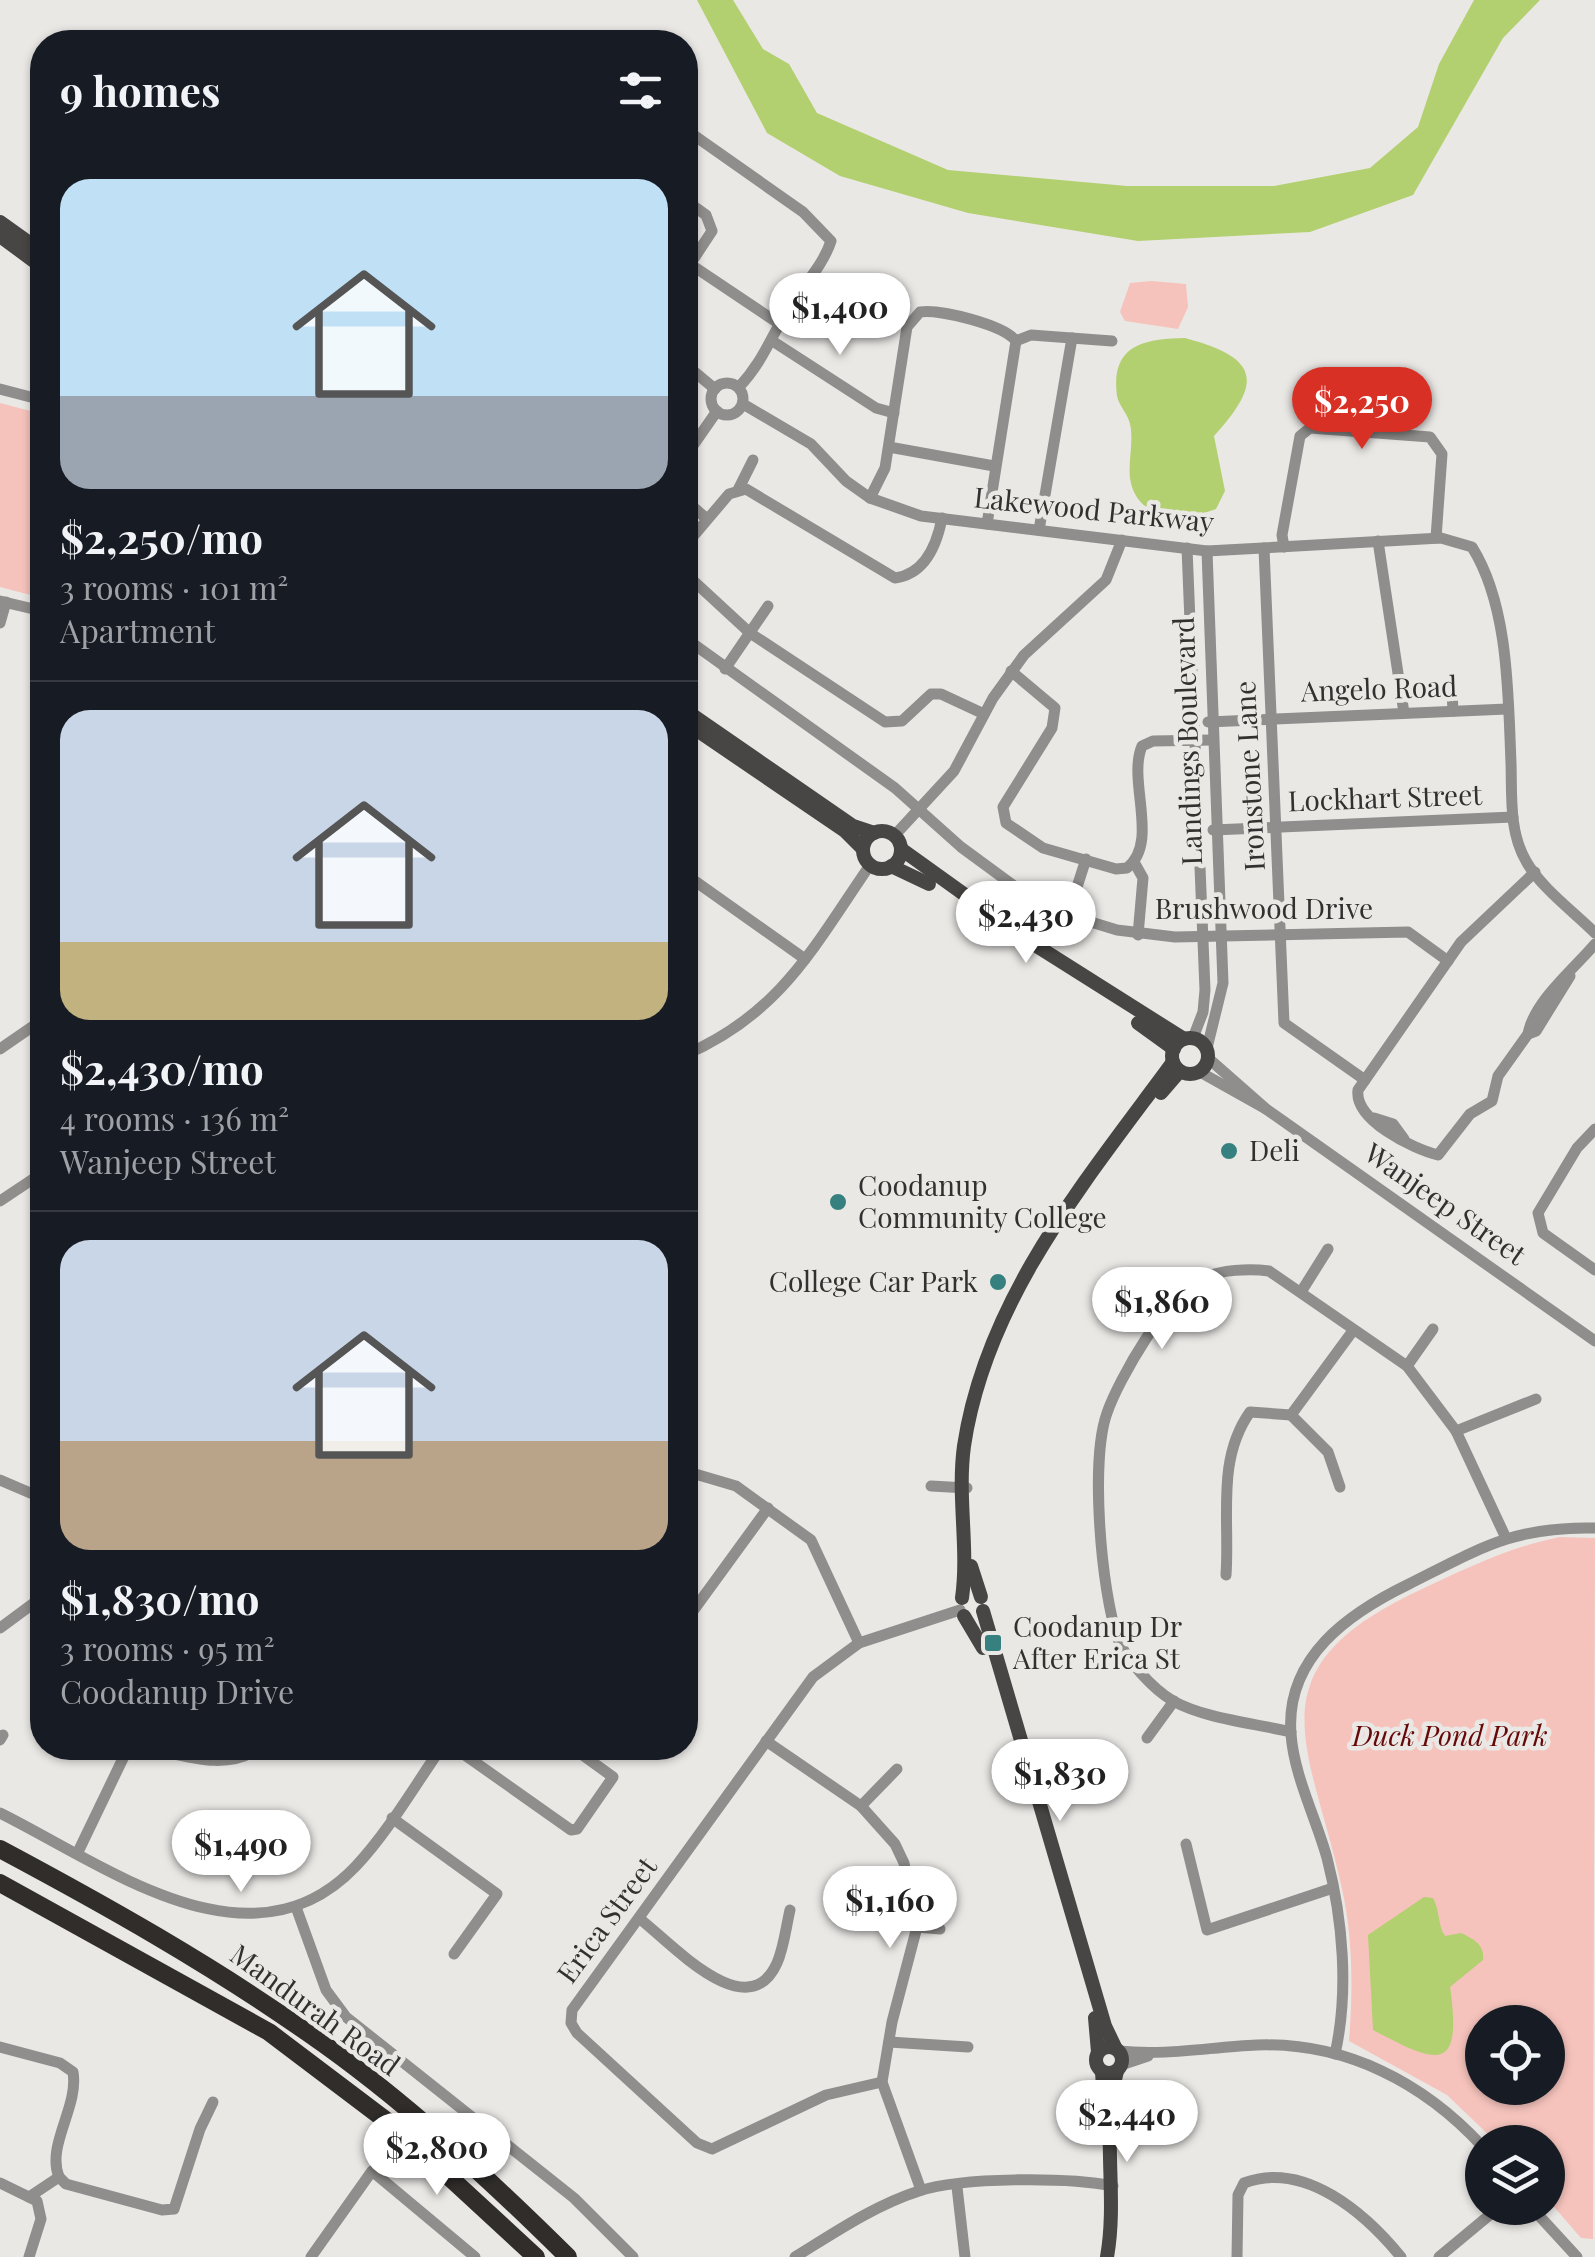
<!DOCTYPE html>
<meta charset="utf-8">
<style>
body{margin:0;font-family:"Playfair Display",serif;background:#242831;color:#f1f3f6;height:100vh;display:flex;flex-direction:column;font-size:38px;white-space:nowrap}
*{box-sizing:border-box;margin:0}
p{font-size:32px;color:#9ea1a6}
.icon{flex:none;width:55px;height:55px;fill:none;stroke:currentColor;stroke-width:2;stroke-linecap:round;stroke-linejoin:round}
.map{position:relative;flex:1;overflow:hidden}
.side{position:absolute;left:30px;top:30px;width:668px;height:1730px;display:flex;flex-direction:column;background:#171b24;border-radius:40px;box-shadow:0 2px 8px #0004}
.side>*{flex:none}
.buttons{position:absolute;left:1465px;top:2005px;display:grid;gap:20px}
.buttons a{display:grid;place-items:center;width:100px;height:100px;border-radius:50%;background:#171b24;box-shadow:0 2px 8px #0004;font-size:50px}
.price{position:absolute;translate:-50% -85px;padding:0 22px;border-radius:35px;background:#fff;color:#222;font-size:32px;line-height:65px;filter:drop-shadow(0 2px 5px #0008)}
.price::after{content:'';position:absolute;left:50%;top:60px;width:30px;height:22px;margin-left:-15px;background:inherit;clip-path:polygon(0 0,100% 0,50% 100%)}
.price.on{background:#d93025;color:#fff}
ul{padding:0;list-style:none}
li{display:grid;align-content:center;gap:20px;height:530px;padding:0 30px}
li+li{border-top:2px solid #363941}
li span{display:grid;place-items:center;height:310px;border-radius:30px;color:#555}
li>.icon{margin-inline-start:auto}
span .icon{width:180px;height:180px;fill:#fffc;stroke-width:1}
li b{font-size:42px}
h2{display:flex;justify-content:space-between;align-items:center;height:120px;padding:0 30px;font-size:42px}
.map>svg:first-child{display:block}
</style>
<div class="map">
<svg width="1595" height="2257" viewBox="0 0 1595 2257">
<rect width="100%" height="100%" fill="#eae8e5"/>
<g fill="#f5c3bc" fill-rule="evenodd">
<path d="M1151,281L1186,284L1188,307L1178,329L1125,321L1120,312L1130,283Z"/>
<path d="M0,403L42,414V598L0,587Z"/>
<path d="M1560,1537L1595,1538L1593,2239L1581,2238L1548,2200V2142H1496L1447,2095L1349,2041C1353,1991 1353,1938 1342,1889C1311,1745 1248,1671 1418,1591C1465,1569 1509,1547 1560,1537ZM1482,2022H1548V2088H1482Z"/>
</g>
<g fill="#b2d06f">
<path d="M697,0H733L763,49L789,64L817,113L948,170L1127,186H1274L1370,168L1418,127L1439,64L1474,0H1540L1503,38L1413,195L1310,232L1138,241L968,213L840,176L767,133Z"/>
<path d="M1185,338C1260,358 1263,382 1214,436L1225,491L1216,509C1183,522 1136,521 1130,478C1128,461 1134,441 1130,424C1128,414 1119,406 1117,396C1110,344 1145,339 1185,338Z"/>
<path d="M1424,1897L1433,1898C1440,1910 1438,1927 1445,1936L1461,1933C1474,1939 1485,1945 1483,1960L1450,1987C1463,2076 1436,2063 1373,2030L1368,1935Z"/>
</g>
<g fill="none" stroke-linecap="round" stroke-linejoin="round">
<g stroke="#8f8e8d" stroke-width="11">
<path d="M543,42L550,36L559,42"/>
<path d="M685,129L803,212L831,241C823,266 803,285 789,308C771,336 763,362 739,387"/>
<path d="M685,200L706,215L712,231L685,272"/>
<path d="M690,264L781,325"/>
<path d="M1016,341L1031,335L1112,341"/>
<path d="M774,342L876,408L894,413"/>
<path d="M685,364L715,389"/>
<circle cx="727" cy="399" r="16"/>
<path d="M0,389L42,400"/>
<path d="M743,404L811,444L846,481L870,498L921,516L1207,551L1441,538L1472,547C1509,606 1508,695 1511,763C1512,796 1509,832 1526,861C1541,888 1573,911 1595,933"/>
<path d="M889,447L994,466"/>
<path d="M685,457L717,411"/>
<path d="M738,490L753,460"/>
<path d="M870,498L885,468L907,327L920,312C941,309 1004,325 1016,341L987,524"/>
<path d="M685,500L707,519"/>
<path d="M1039,530L1072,338"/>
<path d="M1378,541L1404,713"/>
<path d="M685,546L729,494L746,489L895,578C925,574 937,544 942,518"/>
<path d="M1284,547L1282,535L1300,436L1310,428L1430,437L1442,454L1436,538"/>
<path d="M1187,548L1205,990L1203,1012L1193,1038"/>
<path d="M1264,548L1284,1023L1365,1080"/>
<path d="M1207,551L1223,983L1207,1048"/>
<path d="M685,573L750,633L885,722L902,721L931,694H941L984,714"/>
<path d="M0,601L42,611"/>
<path d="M0,623L6,602"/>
<path d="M685,638L895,788L961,847L1021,891L1068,915L1117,930L1175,937L1408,932L1448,961"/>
<path d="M725,669L768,606"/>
<path d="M1011,671L1055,708L1052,728L1003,807L1006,823L1043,848L1116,869L1127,868C1160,842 1127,781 1142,746L1153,741L1212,740"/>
<path d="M1452,692L1453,711"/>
<path d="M1208,722L1507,709"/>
<path d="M1213,830L1513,817"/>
<path d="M894,836L954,771L993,698L1024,655L1106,580L1122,540"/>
<path d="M1134,862L1143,878L1138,935"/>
<path d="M1535,872L1461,942L1358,1090C1354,1120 1413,1149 1438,1155L1470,1114L1492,1101L1498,1076L1528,1034L1536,1031L1570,976"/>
<path d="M685,874L805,959"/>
<path d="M1068,915L1086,859"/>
<path d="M1528,1034C1534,1001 1574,969 1595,944"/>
<path d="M0,1049L42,1020"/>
<path d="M685,1055C781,1013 813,948 870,865"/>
<path d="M1208,1058L1266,1109L1595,1341"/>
<path d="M1200,1072L1266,1109"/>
<path d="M1374,1118L1393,1124L1404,1139"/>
<path d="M1595,1129L1577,1148L1538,1213L1543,1233L1595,1270"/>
<path d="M0,1201L42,1173"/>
<path d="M1301,1292L1328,1249"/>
<path d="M1407,1366L1433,1329"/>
<path d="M1456,1431L1536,1399"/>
<path d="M685,1471L736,1486L811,1540L859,1643"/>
<path d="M0,1480L42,1498"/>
<path d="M931,1486L967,1488"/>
<path d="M1340,1487L1328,1452L1291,1415L1352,1332"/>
<path d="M1226,1575C1230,1519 1216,1460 1250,1412L1291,1415"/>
<path d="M685,1622L768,1508"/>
<path d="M0,1628L42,1597"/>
<path d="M1291,1732C1254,1723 1206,1719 1173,1701C1153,1689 1126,1660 1118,1639C1101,1591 1090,1460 1107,1413C1118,1380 1170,1290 1202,1278C1221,1270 1249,1268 1269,1271L1407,1366L1456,1431L1505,1536"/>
<path d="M1147,1738L1174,1701"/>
<path d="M0,1740L3,1735"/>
<path d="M766,1741L861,1806L895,1844L904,1863L917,1927L892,2022L882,2082L921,2190"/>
<path d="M147,1748C183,1755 226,1772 259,1748"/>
<path d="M455,1748L571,1830L577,1829L613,1777L573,1748"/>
<path d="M861,1806L897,1769"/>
<path d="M0,1813C105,1865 251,1977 356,1866C388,1832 414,1787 441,1748"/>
<path d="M392,1818L497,1894L454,1954"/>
<path d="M1186,1844L1207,1930L1333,1888"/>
<path d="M78,1852L128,1748"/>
<path d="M296,1907L326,1990L346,2017L574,2198L633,2257"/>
<path d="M640,1919C672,1944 748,2028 777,1963C784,1947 786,1927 790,1910"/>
<path d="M917,1927L940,1929"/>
<path d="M889,2042L968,2047"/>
<path d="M0,2047L60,2063L73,2072C79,2107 46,2145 59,2177"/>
<path d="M1119,2051C1166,2056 1210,2047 1257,2045C1346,2042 1424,2083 1482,2146"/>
<path d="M1335,2054C1349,1992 1343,1920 1327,1858C1316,1818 1294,1776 1291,1734C1285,1657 1349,1613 1409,1584C1479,1549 1514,1526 1595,1528"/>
<path d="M1121,2065L1148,2056"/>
<path d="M882,2082L826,2095L712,2149L697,2143L577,2033L571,2023L572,2010L813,1677L859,1643L960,1610"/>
<path d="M59,2177L66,2184L162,2210L174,2209L200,2129L213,2102"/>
<path d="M0,2183L37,2201L41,2219L29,2257"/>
<path d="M957,2187L965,2257"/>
<path d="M29,2197L59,2177"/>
<path d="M1532,2208L1577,2257"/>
<path d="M311,2257L372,2171L475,2257"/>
<path d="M795,2257C834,2233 875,2205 919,2191C962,2177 1067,2177 1113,2186"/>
<path d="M1237,2257L1238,2195L1244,2183C1305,2160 1366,2214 1401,2257"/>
<path d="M1439,2257L1498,2208"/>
</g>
<g stroke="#484644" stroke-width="14">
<path d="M0,222L42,252"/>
<path d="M0,236L42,267"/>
<path d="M685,710L853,826L874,833"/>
<path d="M685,722L845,831L863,849"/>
<circle cx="882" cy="850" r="19"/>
<path d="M901,849L1032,943L1184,1039"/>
<path d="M891,866L929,884"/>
<path d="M1138,1023L1174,1049"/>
<circle cx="1190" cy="1056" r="18"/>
<path d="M1161,1093L1180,1071"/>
<path d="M971,1566L981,1597"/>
<path d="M962,1598C969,1548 957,1497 964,1446C986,1298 1087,1179 1173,1062"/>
<path d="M983,1611L1105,2026L1116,2049"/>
<path d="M964,1616L983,1648"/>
<path d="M1095,2018L1098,2052"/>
<circle cx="1109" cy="2060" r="13"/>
<path d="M1102,2072L1104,2101"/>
<path d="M1107,2257C1118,2196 1101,2131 1117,2071"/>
</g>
<g stroke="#302d2b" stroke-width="18">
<path d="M0,1849C105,1905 210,1964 308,2033C402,2098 487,2177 568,2257"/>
<path d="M0,1883L269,2032L396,2128L536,2257"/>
</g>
</g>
<g fill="#378080" stroke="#eae8e5" stroke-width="4">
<circle cx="1229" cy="1151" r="10"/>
<circle cx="838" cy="1202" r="10"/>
<circle cx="998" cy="1282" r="10"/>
<rect x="983" y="1633" width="20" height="20" rx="5"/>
</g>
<g text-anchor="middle" stroke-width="9" stroke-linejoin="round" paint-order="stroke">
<g font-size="28" fill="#323130" stroke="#eae8e5">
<text transform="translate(1094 510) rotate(6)" y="10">Lakewood Parkway</text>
<text transform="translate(1379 689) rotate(-2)" y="10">Angelo Road</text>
<text transform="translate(1188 741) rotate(-92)" y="10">Landings Boulevard</text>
<text transform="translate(1250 776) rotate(-93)" y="10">Ironstone Lane</text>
<text transform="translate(1385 798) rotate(-2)" y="10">Lockhart Street</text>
<text x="1264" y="919">Brushwood Drive</text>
<text transform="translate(1445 1204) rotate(35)" y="10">Wanjeep Street</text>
<text transform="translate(607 1920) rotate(-54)" y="10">Erica Street</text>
<text transform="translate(315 2010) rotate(36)" y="10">Mandurah Road</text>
</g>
<g font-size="28" fill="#323130" stroke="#eae8e5" text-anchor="start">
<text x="1249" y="1161">Deli</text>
<text x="858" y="1196">Coodanup<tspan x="858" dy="32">Community College</tspan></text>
<text x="978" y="1292" text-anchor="end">College Car Park</text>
<text x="1013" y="1637">Coodanup Dr<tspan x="1013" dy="32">After Erica St</tspan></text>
</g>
<g font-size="28" font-style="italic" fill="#660708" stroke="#eae8e5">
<text x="1450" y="1746">Duck Pond Park</text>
</g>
</g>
</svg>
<div class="buttons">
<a><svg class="icon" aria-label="locate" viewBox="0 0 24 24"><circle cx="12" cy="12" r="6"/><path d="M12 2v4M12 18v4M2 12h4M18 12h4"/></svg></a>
<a><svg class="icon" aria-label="layers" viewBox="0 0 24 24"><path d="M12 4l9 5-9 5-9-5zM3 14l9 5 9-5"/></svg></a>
</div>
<b class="price" style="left:840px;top:358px">$1,400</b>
<b class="price on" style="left:1362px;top:452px">$2,250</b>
<b class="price" style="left:1026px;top:966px">$2,430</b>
<b class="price" style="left:1162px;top:1352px">$1,860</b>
<b class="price" style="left:1060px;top:1824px">$1,830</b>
<b class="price" style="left:241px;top:1895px">$1,490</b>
<b class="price" style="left:890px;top:1951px">$1,160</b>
<b class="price" style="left:1127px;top:2165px">$2,440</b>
<b class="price" style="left:437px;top:2198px">$2,800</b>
<section class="side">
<h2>9 homes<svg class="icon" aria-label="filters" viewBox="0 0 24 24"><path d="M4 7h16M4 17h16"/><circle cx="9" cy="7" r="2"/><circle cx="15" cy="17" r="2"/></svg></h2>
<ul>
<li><span style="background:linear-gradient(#bfe0f5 70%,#9aa5b1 0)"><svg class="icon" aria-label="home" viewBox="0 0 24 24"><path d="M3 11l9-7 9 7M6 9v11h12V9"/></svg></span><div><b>$2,250/mo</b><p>3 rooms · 101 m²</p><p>Apartment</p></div></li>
<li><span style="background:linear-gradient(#c9d6e8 75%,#c2b280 0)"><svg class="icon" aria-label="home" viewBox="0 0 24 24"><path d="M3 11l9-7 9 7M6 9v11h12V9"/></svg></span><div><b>$2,430/mo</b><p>4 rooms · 136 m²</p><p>Wanjeep Street</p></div></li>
<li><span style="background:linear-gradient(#c9d6e8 65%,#b9a48a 0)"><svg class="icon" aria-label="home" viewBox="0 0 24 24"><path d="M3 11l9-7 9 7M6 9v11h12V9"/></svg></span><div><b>$1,830/mo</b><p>3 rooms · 95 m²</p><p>Coodanup Drive</p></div></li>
</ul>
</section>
</div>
